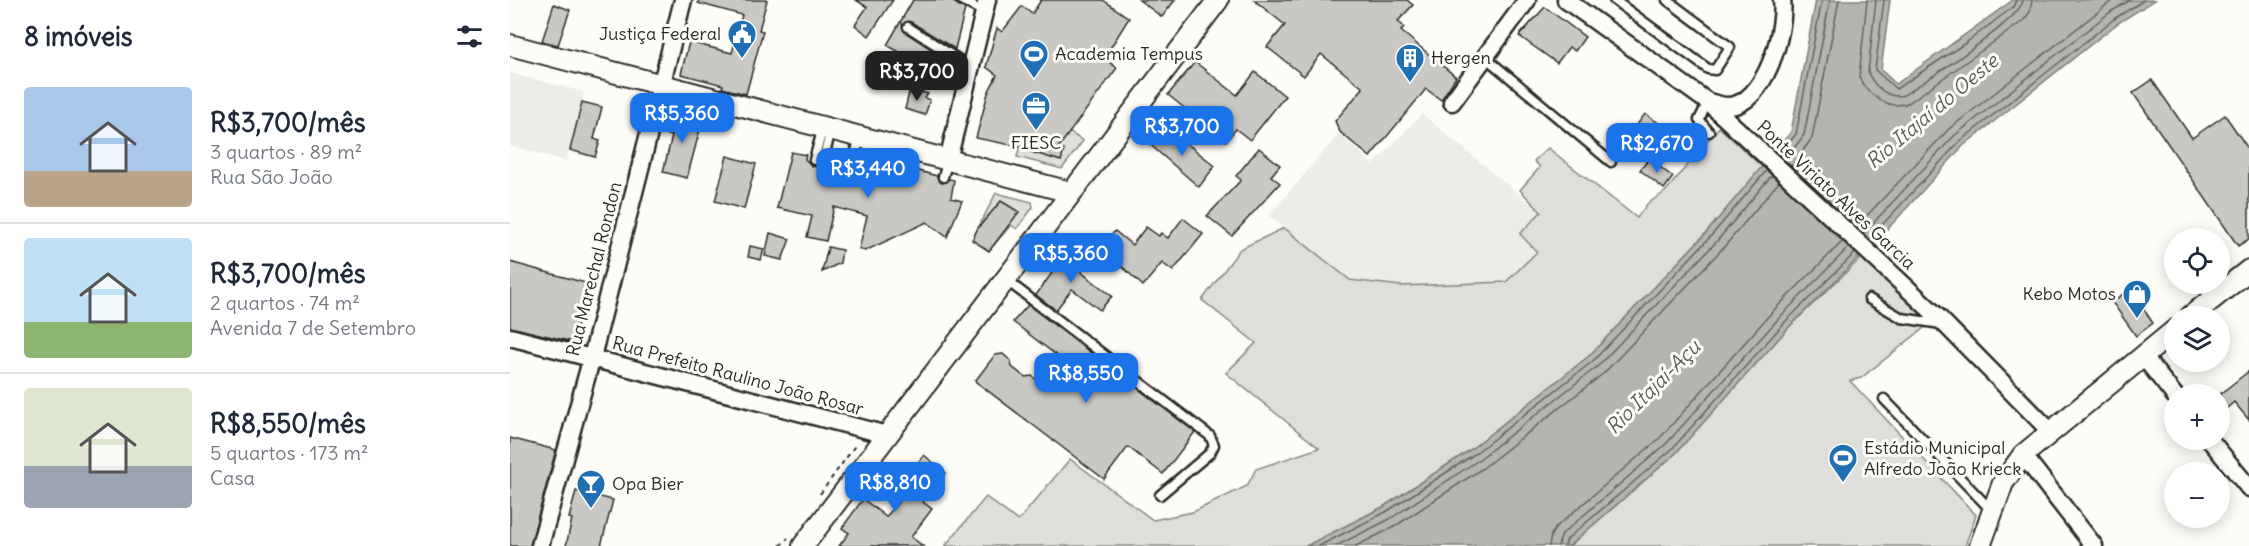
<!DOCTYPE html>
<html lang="pt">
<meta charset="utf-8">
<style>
body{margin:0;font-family:Delius,sans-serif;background:#f6f6f7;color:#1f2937;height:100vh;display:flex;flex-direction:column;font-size:22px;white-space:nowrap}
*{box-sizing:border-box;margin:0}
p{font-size:20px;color:#747a83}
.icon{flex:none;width:33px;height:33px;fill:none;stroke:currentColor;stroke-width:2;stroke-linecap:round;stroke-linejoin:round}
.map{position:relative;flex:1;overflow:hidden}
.sheet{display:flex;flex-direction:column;background:#fff;width:510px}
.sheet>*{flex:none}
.buttons{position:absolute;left:1654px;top:228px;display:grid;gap:12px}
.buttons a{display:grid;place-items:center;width:66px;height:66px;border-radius:50%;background:#fff;box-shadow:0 3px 15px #0003;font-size:30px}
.price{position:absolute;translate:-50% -51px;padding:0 14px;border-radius:12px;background:#1a73e8;color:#fff;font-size:20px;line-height:39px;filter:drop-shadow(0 2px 3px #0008)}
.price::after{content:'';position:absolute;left:50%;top:36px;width:18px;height:14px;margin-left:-9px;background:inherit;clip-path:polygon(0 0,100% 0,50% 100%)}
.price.on{background:#222;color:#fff}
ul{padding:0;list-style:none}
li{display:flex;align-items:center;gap:18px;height:150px;padding:0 24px}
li+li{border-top:2px solid #e0e1e3}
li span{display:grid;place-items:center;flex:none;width:168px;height:120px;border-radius:6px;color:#555}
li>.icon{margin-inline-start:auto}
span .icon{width:72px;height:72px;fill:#fffc;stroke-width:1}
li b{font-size:26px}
h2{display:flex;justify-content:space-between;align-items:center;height:72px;padding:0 24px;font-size:26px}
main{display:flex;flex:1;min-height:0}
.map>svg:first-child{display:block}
</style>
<main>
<section class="sheet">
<h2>8 imóveis<svg class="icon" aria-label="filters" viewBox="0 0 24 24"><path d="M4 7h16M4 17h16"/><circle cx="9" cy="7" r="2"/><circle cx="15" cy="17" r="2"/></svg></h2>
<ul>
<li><span style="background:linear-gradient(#a9c7e8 70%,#b9a48a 0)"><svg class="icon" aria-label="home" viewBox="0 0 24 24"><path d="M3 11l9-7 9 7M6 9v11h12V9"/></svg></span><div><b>R$3,700/mês</b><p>3 quartos · 89 m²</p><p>Rua São João</p></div></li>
<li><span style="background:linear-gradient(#bfe0f5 70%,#8fb573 0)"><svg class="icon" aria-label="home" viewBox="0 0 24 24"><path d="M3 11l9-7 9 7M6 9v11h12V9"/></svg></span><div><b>R$3,700/mês</b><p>2 quartos · 74 m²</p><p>Avenida 7 de Setembro</p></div></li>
<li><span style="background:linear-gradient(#dfe7d0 65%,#9aa5b1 0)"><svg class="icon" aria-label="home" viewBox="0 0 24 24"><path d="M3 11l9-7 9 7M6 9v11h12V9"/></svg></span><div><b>R$8,550/mês</b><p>5 quartos · 173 m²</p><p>Casa</p></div></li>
</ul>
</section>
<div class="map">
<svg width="1739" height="546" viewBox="0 0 1739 546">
<rect width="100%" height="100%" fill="#fdfcf7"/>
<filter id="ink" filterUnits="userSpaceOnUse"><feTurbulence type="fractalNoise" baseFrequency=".0167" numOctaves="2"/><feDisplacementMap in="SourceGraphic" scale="12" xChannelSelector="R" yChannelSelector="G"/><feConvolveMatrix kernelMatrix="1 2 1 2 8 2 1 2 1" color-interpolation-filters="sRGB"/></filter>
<g filter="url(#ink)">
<g fill="#edece8">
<path d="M0,73L74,92L56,161L0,146Z"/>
<path d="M912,114L1031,213L1027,252L996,282L891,286L840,280L759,216L830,132L863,165Z"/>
</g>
<g fill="#dfdeda" stroke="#858482" stroke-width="1.5">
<path d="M1209,127L1252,167L1197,232L1079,356L960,450L873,507L796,546H435L476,497L508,521L560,459L643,520L683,512L737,486L746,469L809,448L716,373L746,343L692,300L730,249L774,228L840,280L891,286L996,282L1027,252L1010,234L1031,212L1010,190L1030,167L1024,161L1038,148L1127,218L1137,204L1155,192Z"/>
<path d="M514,128L559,132L573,141L552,169L507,157Z"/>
<path d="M320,150L341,155L337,168L314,163Z"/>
<path d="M349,157L371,161L367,176L344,165Z"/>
<path d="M486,193L522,202L523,207L507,229L501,225L479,251L463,238Z"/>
<path d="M1352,257L1428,317L1351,378L1340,381L1466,515L1455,546H1059L1165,454L1280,326Z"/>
</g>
<path fill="#b5b4b1" stroke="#7e7d7b" stroke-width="1.5" d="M1306,0H1380L1371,70L1386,84L1503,0H1645L1608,23L1453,146L1385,221L1280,326L1165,454L1059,546H796L873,507L960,450L1079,356L1197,232L1281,132Z"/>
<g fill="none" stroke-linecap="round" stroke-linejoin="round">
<g stroke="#626261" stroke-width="1.5">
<path d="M1357,0L1349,77C1357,95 1380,112 1400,102L1513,21L1520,12L1522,0"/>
<path d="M1366,0L1358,72C1363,86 1379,100 1394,95C1415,81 1512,20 1513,0"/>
<path d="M1374,0L1365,70L1386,89L1457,42L1503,7L1506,0"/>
<path d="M1269,155L1286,134L1312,0"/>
<path d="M1275,160L1294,135L1320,0"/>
<path d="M1281,167L1302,138L1329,0"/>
<path d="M1346,227L1439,129L1603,0"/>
<path d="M1353,234L1444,136L1599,13L1620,0"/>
<path d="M1359,239L1449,142L1604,19L1634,0"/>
<path d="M809,546L876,512L963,455L1083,361L1201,236L1257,170"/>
<path d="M826,546L880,519L967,461L1088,366L1207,241L1262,175"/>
<path d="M846,546L884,527L973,468L1094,373L1214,247L1269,182"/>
<path d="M1039,546L1041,535L1046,527L1150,438L1263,311L1333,241"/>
<path d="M1048,546L1052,534L1156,444L1270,317L1339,247"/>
<path d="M1055,546L1057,539L1161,450L1275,322L1345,253"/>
</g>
</g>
<g fill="#c9c8c4" stroke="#2b2b2b" stroke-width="1.5">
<path d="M189,0H257L249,30L253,31L236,94L212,88L213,85L171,74L179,42L222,53L232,15L188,3Z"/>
<path d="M346,0H383L359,36L345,25L357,7Z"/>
<path d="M403,0H440L455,9L445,49L401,22L392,24L395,32L438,60L425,83L395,62L398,57L377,45Z"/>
<path d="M531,0H593L619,18L594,58L607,68L548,148L554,150L551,161L515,150L516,148L466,138L478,93L487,75L476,67L487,28L492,32L512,6L522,14Z"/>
<path d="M629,0H665L652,17Z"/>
<path d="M744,0H897L903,5L888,21L894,27L891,31L946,77L931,100L916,89L860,157L830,132L825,121L853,88L811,54L794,76L757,47L775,25Z"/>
<path d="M44,4L60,10L48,45L32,41Z"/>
<path d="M1035,7L1075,37L1065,51L1059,47L1047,63L1009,36Z"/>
<path d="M685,62L727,95L745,72L775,96L740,140L726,129L716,141L658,95Z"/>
<path d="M1642,80L1682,138L1715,115L1739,150V239L1728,246L1623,93Z"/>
<path d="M400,89L418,94L415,98L420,100L415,115L395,109Z"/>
<path d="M72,102L92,107L84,139L90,141L85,157L60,150Z"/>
<path d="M169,112L193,118L177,178L153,172L162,136L157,135L162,117Z"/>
<path d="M1135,114L1150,124L1137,141L1123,130Z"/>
<path d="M650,128L668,141L670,138L705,166L689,187L638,143Z"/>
<path d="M749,148L770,165L761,176L770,183L722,236L697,216L731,180L726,176Z"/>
<path d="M281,152L296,155L295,159L302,166L314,168L319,164L333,168L337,174L343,173L346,166L367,178L371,161L427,176L432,183L439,179L444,180L441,198L452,201L437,237L417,222L355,251L349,249L357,216L324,207L316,241L297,237L302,216L267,208Z"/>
<path d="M217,156L246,164L234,209L205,201Z"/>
<path d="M1139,159L1163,177L1154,189L1130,170Z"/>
<path d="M491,201L509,212L479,251L462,240L468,228Z"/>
<path d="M673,218L693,234L663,271L652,263L633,286L591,247L605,231L622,245L636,227L649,236L651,233L658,238Z"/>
<path d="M260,233L280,239L272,260L255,256Z"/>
<path d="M240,246L254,249L251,260L238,257Z"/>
<path d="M318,247L332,250L330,263L312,272Z"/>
<path d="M555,250L571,262L575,267L571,272L602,296L590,310L562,289L546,310L526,295L542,273L539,271Z"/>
<path d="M0,262L79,284L63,342L0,327Z"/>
<path d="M1620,289L1643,323L1626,336L1602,302Z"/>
<path d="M518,305L685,432L653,474L618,447L594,479L465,381L485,355L493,354L501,361L502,367L515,377L522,376L536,387L555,362L503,322Z"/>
<path d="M1739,371V420L1724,402L1710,414V394Z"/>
<path d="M0,438L46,450L20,546H0Z"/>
<path d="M414,455L436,473L413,502L422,509L401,537L413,546H329L339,533L332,528L353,499L376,517L405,481L398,475Z"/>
<path d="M66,491L103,500L91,546H56L62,519L59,518Z"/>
</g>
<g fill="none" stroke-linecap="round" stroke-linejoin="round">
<g stroke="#2b2b2b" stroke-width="13">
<g id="service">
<path d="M451,0L474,12"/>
<path d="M1104,0L1198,69L1205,70L1220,47L1157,0"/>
<path d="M398,27L460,67"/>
<path d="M975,57L1101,162"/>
<path d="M1198,102L1189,120L1199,132"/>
<path d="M304,160L313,127"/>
<path d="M313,162L321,129"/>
<path d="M339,168L351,138"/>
<path d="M433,177L438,160"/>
<path d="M496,280L700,436L704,445L700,453L650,495"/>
<path d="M1359,299L1392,318L1431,324"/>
<path d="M1374,399L1482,511"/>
</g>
</g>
<g stroke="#2b2b2b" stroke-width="21">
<g id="minor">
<path d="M1056,0L1198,102L1428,317L1541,432"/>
<path d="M942,102L1017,0"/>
<path d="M1198,102C1204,103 1211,106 1217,106C1255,106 1276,30 1272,0"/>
<path d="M438,160L477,0"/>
<path d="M0,337L377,435"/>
<path d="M1633,356L1665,396"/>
<path d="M1700,440L1739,488"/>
<path d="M1513,455L1584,546"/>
<path d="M30,546L82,357L173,0"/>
</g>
</g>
<g stroke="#2b2b2b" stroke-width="24">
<g id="tertiary">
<path d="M0,45L560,192"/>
<path d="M1681,316L1739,270"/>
<path d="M293,546L708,0"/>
<path d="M1470,546L1493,483L1513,455L1665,330"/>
</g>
</g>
<g stroke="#2b2b2b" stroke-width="2" stroke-dasharray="4.5 4.5" stroke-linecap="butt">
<path d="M310,494L347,443"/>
<path d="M270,546L278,538"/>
</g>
<use href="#service" stroke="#fdfcf7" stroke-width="8"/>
<use href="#minor" stroke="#fdfcf7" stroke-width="16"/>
<use href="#tertiary" stroke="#fdfcf7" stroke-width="20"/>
</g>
</g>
<defs>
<g id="civic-pin" transform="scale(1.5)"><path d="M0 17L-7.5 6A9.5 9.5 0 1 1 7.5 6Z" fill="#1f6fb2" stroke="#fdfcf7"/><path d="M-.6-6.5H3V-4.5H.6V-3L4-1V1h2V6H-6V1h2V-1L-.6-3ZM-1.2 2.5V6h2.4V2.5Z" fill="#fff"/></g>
<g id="stadium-pin" transform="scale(1.5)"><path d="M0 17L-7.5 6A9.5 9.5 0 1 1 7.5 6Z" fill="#1f6fb2" stroke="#fdfcf7"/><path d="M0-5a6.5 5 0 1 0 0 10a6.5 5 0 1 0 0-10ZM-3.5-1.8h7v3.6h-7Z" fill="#fff"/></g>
<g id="building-pin" transform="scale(1.5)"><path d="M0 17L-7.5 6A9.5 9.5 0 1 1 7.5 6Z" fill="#1f6fb2" stroke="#fdfcf7"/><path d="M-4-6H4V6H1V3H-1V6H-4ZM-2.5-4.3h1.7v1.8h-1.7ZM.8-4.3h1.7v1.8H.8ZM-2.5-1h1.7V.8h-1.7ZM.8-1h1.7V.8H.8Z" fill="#fff"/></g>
<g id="office-pin" transform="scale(1.5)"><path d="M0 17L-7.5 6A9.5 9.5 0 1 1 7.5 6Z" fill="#1f6fb2" stroke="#fdfcf7"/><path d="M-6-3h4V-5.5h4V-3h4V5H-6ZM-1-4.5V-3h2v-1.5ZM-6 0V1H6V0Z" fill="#fff"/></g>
<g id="shop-pin" transform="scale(1.5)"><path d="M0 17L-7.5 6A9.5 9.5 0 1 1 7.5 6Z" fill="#1f6fb2" stroke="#fdfcf7"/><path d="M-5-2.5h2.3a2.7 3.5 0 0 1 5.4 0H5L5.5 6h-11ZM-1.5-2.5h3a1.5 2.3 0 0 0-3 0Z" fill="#fff"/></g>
<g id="bar-pin" transform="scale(1.5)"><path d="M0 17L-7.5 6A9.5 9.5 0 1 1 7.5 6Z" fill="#1f6fb2" stroke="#fdfcf7"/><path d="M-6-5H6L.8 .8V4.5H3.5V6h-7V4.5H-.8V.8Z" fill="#fff"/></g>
</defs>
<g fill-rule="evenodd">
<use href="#civic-pin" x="232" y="34"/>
<use href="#stadium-pin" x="524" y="54"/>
<use href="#building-pin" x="900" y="58"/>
<use href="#office-pin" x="526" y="106"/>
<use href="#shop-pin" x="1627" y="294"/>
<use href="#stadium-pin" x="1333" y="458"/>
<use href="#bar-pin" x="81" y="484"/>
</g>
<g text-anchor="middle" stroke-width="6" stroke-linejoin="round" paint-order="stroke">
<g font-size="18" fill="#2b2b2b" stroke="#fdfcf7" text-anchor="start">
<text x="211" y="40" text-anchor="end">Justiça Federal</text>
<text x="545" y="60">Academia Tempus</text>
<text x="921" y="64">Hergen</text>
<text x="526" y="149" text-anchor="middle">FIESC</text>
<text x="1606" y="300" text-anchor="end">Kebo Motos</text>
<text x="1354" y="454">Estádio Municipal<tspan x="1354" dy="21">Alfredo João Krieck</tspan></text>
<text x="102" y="490">Opa Bier</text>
</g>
<g font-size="18" fill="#2b2b2b" stroke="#fdfcf7">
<text transform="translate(1326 195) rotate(43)" y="6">Ponte Viriato Alves Garcia</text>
<text transform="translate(84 269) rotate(-76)" y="6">Rua Marechal Rondon</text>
<text transform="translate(228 376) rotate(15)" y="6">Rua Prefeito Raulino João Rosar</text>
</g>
<g font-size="20" font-style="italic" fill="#5b5b5a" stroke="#fdfcf7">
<text transform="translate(1422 111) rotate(-40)" y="7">Rio Itajaí do Oeste</text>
<text transform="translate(1143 387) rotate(-45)" y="7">Rio Itajaí-Açu</text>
</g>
</g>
</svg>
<div class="buttons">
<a><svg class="icon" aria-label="locate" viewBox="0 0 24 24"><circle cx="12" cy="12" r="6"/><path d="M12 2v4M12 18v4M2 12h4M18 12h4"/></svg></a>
<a><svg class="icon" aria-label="layers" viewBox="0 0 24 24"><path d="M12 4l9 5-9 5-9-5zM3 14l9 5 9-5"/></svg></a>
<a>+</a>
<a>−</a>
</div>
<b class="price on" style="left:407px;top:102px">R$3,700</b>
<b class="price" style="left:172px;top:144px">R$5,360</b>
<b class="price" style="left:672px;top:157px">R$3,700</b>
<b class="price" style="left:1147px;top:174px">R$2,670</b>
<b class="price" style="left:358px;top:199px">R$3,440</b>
<b class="price" style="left:561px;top:284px">R$5,360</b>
<b class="price" style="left:576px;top:404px">R$8,550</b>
<b class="price" style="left:385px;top:513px">R$8,810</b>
</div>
</main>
